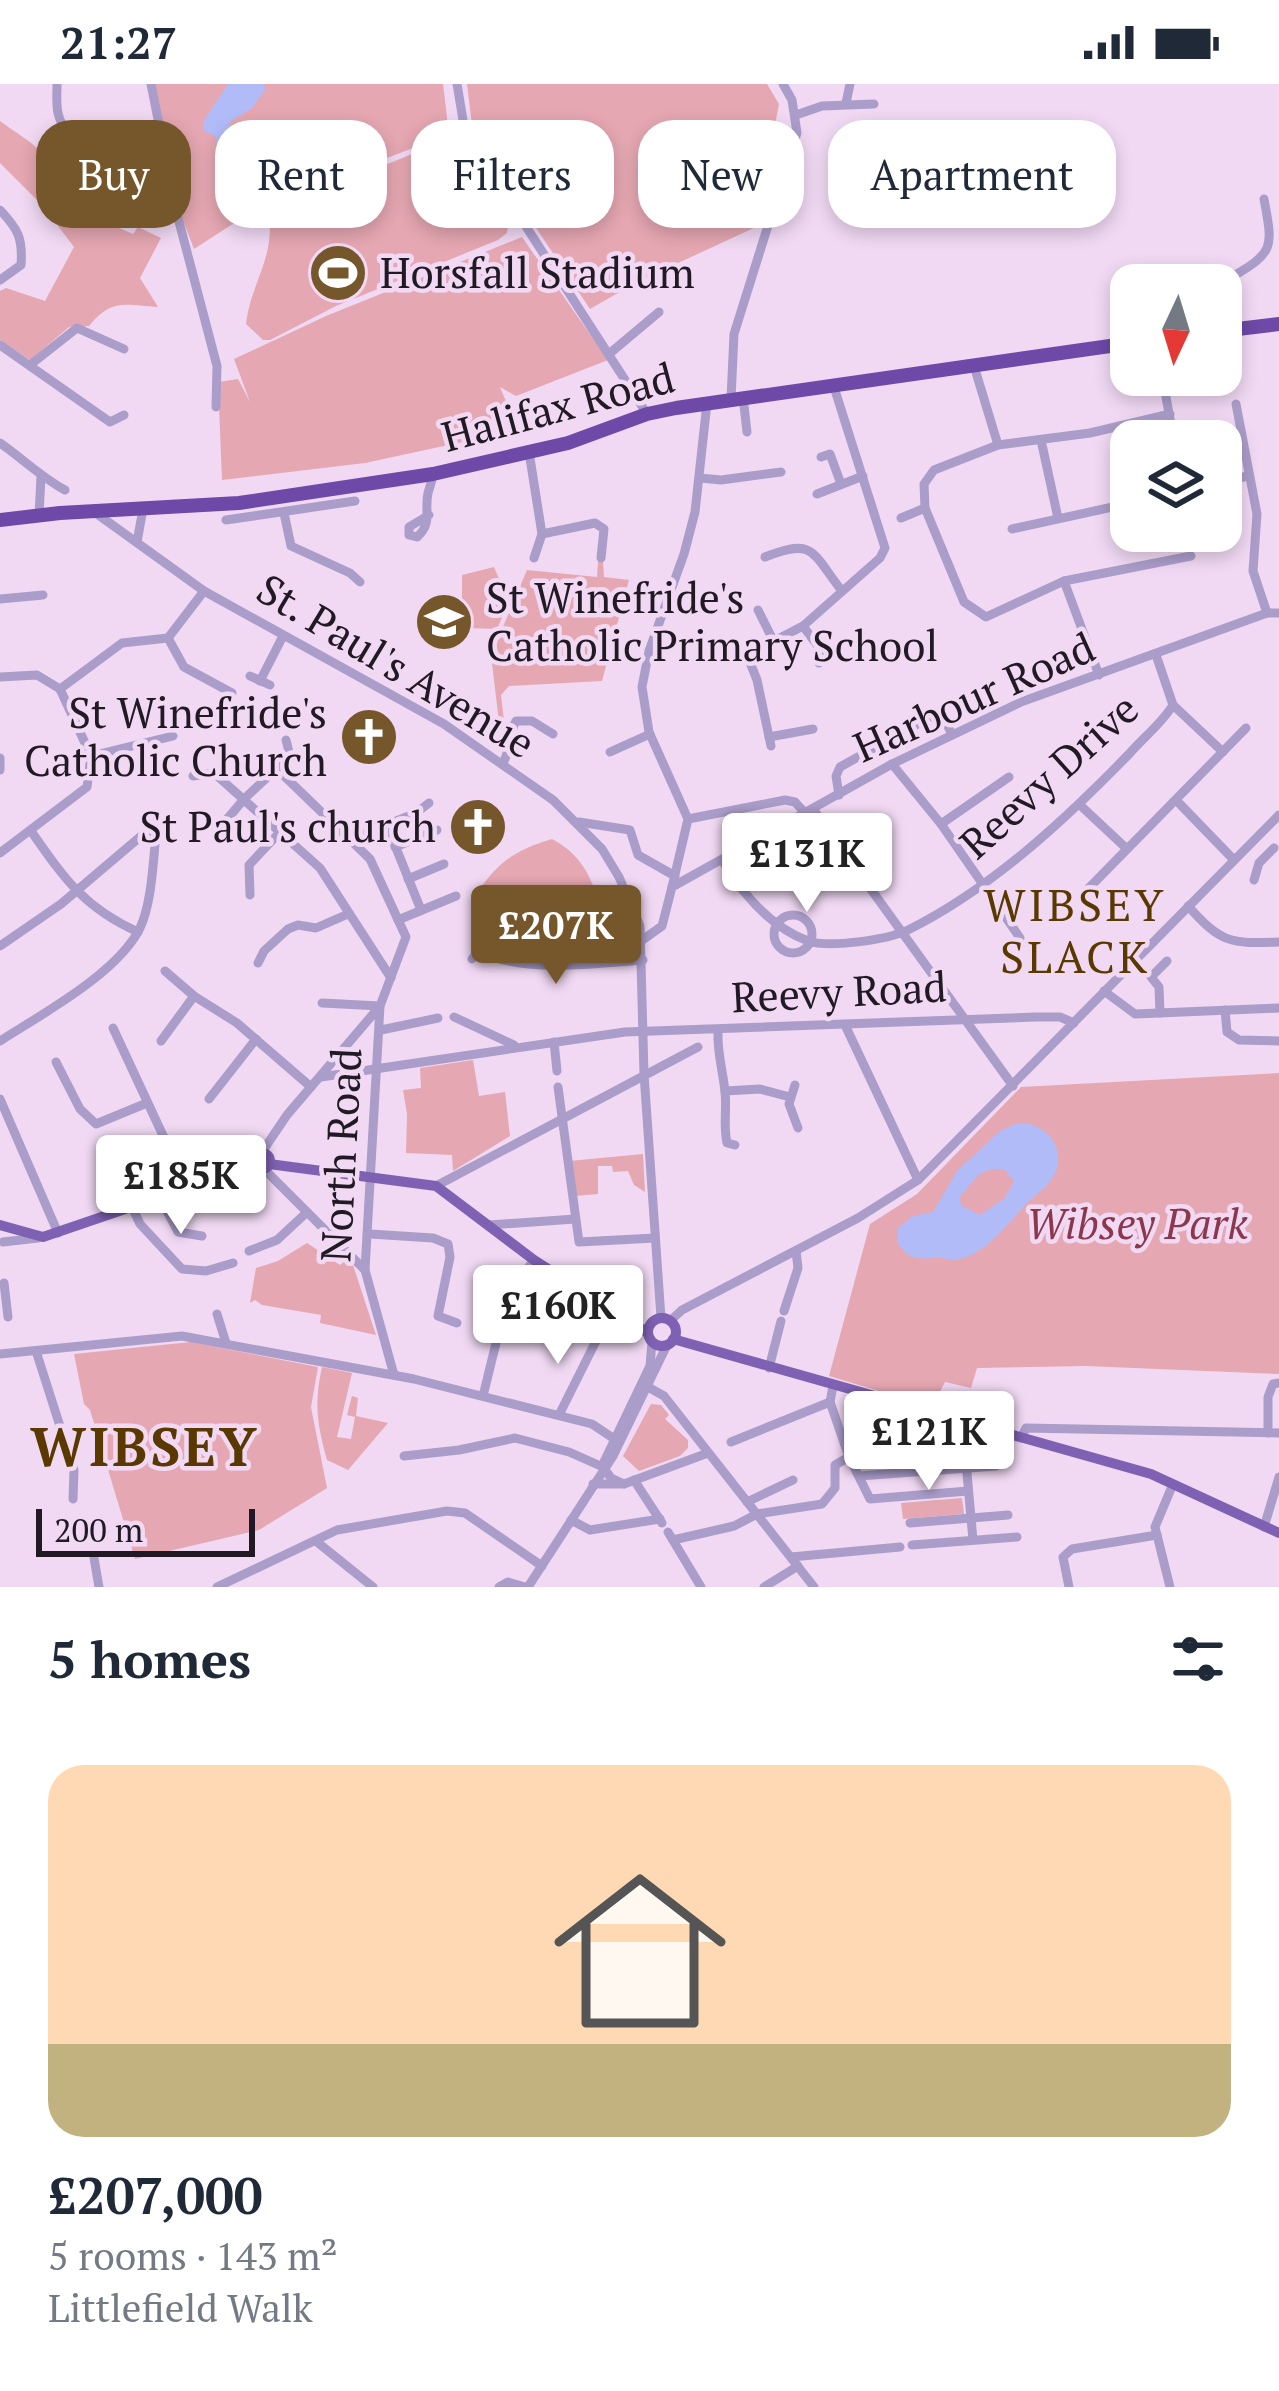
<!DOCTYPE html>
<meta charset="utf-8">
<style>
body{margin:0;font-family:"PT Serif",serif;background:#f2f2f3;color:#1f2937;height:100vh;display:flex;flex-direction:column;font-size:45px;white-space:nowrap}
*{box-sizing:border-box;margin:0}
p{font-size:39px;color:#747a83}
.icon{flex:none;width:66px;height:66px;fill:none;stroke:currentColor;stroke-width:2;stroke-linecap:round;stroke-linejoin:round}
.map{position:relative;height:1503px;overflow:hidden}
.drawer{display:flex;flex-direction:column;background:#fff;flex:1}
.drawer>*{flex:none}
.hud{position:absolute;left:36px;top:36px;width:1209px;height:108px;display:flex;gap:24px}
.needle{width:78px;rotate:184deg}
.buttons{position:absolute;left:1110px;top:180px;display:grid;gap:24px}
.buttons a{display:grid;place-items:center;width:132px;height:132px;border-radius:24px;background:#fff;box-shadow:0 6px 18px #0003;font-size:60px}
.scale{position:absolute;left:36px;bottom:30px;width:219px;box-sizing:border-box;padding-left:12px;border:6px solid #211923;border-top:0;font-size:33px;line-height:42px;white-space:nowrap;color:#211923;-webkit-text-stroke:9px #f1d9f4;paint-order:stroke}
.price{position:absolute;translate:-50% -102px;padding:0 27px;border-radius:12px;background:#fff;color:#222;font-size:39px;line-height:78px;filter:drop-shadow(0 3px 6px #0008)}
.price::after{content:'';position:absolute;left:50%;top:72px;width:36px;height:27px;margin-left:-18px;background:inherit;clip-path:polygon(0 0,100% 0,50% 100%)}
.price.selected{background:#75572b;color:#fff}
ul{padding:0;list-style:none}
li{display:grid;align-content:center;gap:24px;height:636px;padding:0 48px}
li span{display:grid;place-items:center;height:372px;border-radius:36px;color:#555}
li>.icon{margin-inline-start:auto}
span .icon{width:216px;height:216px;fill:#fffc;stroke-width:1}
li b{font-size:51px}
h2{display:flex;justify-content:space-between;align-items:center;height:144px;padding:0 48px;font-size:51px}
.chip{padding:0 42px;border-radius:36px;background:#fff;box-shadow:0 6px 18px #0003;font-size:42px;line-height:108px}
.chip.selected{background:#75572b;color:#fff}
.status{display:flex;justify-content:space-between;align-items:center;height:84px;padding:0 60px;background:#fff;direction:ltr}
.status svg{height:33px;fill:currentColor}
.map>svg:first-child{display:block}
</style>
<div class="status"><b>21:27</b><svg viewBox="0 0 49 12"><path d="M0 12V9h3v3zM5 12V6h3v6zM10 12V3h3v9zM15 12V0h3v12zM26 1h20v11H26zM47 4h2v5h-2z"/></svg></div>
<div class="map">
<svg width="1279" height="1503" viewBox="0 0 1279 1503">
<rect width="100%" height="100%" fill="#f1d9f4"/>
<g fill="#e5a7b2">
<path d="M155,0H443L449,50L256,125L194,165L181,131Z"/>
<path d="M467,0H767L779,20L756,143L637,198L590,225L473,49Z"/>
<path d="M0,37C24,55 57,70 58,103C84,120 104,139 133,150L138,143L161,154L140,194L158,223C124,221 112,214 89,242L69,243L30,276L0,256V207L6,204L45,217L74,163L58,142L64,133L50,117L43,122L0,79Z"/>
<path d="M454,57L509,137L507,149L498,156L336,222L270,256H263L246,240C251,198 275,175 269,129L441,58Z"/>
<path d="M522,153L608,276L516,312L500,303L518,346L365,379L222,396L218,298L238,295L250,318L234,275L326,232Z"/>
<path d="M598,477L603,478L604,493L629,496L602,597L509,602L501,611L504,637L499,638L491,571L527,486L597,493Z"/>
<path d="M494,483L509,518L497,545L467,544L462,540V491Z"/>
<path d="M552,755C581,771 589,789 600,820L586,845C549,848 519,845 485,831L479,806C499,777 518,765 552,755Z"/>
<path d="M473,976L479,1012L505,1008L510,1052L453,1087L452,1071L406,1069L407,1030L403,1006L421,1004L420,984Z"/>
<path d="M1279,989V1290L1086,1282L977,1284L971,1304L945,1298L932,1323L829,1292L870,1140L917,1110L1021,1003Z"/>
<path d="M643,1070L645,1108L634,1101L628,1087L613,1088L612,1082H598V1110L575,1112L569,1077Z"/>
<path d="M307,1159L340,1181L347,1175L353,1181L376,1251L320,1239L321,1231L262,1221L255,1216L250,1219L256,1184L278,1177Z"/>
<path d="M191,1258L318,1283L311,1323L327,1404L259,1446L135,1475L90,1326L84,1320L74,1270Z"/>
<path d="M322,1283L352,1289L337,1353L351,1355L355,1333L347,1331L352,1312L358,1314L356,1332L388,1339L348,1386L327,1376C317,1339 314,1320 322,1283Z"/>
<path d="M651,1320L661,1321L669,1331L665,1335L688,1356V1364L680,1372L639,1387L623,1372Z"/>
<path d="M962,1414L964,1430L903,1435L901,1419Z"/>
</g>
<g fill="#b0bbf8" fill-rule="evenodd">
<path d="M228,0H264L265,6L252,24L230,38L228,50L238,68L225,74L218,71L216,53L203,46V38Z"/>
<path d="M1018,1039C1042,1038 1066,1059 1056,1087C1050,1102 1036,1110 1025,1121C1007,1141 983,1174 953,1176C947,1176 941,1173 935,1174C915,1175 910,1176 897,1158L898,1144L913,1132L933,1128L957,1087L1000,1047ZM990,1085H1004L1014,1097L1005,1114L980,1131L962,1122L959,1114L978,1091Z"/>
</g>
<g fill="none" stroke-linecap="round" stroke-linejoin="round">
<g stroke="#ab9dca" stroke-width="9">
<path d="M57,0C57,9 56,20 58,29C65,66 145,111 175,129"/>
<path d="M151,0L177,130L217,282L216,323"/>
<path d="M457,0L465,48L647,330"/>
<path d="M846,19L850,0"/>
<path d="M796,31L822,22L874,20"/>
<path d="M0,126C18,145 23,154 21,181L0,196"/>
<path d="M1228,246L1224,219L1230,194C1275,168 1273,164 1264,115"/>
<path d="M0,261L110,338L124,331"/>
<path d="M609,270L659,228"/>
<path d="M30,281L77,244L124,265"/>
<path d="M974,282L998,361"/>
<path d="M1162,291L1174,357"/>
<path d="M743,313L747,348"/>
<path d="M731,315L734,250L797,49L792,16L783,0"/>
<path d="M1236,320L1257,430L1253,487L1267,529"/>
<path d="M1170,330L1090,349L998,361L934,386L924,400L925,424L964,518L986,533L1064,497L1191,472"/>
<path d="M1041,356L1058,434"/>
<path d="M0,359C23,375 41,393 65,406"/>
<path d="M529,368L542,450L534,474"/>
<path d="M821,373L830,370L841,400"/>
<path d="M700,394L721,396L781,388"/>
<path d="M1221,398L1248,392"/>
<path d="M817,410L863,392"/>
<path d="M93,427L204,507L444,640L553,716L602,765L619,793L640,842L644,990L661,1234"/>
<path d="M284,429L291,462L350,489L360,498"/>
<path d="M39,431L41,393"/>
<path d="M429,431L409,443V451L417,453C433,439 424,427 428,409C430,402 432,397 433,390"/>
<path d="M901,434L925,424"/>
<path d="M226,436L355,417"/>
<path d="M1012,445L1131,419"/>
<path d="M542,450L595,439L604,445L601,474"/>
<path d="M137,458L143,425"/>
<path d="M765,473C815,453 812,469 842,507"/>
<path d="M1064,497L1099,591"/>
<path d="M204,507L168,554L184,583L232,609"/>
<path d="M0,515L43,511"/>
<path d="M758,526L774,558"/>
<path d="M803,542L823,569L819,579"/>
<path d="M1156,571L1173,621L1223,668"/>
<path d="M250,592L270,601"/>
<path d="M0,593L37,591L60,605"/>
<path d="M260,597L283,552"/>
<path d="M60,605L122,559L168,554"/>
<path d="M769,653L813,645"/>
<path d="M771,662L757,596L747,571L803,542L880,474L885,464L834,303"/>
<path d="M610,668L650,650"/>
<path d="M91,672L173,652"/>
<path d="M0,674V686"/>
<path d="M503,679C511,665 508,651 516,637H532L553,650"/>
<path d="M892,680L941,740L1020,854"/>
<path d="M193,692L214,689L320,784L391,894"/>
<path d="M839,711L836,692L840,683L941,627L952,651"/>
<path d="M1176,716L1234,776"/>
<path d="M1080,721L1127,765"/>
<path d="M813,725L1013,1002"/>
<path d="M688,735L785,716L795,718L806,730"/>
<path d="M579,738L630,746L638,771L675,792"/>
<path d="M386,739L421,826"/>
<path d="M941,740L1009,693"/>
<path d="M31,747C64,794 84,824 138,848"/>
<path d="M217,747L245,714L290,672L286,656"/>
<path d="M350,756L416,729L429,719"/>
<path d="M395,763L437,746"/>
<path d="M0,769L87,703L91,672L60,605"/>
<path d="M722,776C742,809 770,843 808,857C829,864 887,856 908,846C991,805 1066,735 1130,669C1144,653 1162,639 1173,621"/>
<path d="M408,795L444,780"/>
<path d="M1254,796L1259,779L1274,764"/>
<path d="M672,803L688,735L649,648L642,603L649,567L684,470L695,428L707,319"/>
<path d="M1083,810L1246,644"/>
<path d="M250,811L249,781L281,747"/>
<path d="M1188,822C1221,859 1230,860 1279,858"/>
<circle cx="793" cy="850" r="19"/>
<path d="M398,836L456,812"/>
<path d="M641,857L662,842L672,803L892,680L1021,618L1267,529H1279"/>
<path d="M0,862L61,820L147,747L156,750C153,778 152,818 140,844C118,889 42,930 0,957"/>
<path d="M478,868C530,889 589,880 643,876"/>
<path d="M472,875L486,858"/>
<path d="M258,879L264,867L288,845L298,841L316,844L348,830"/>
<path d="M165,887L194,912L237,939L311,1003"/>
<path d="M1104,907L1135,930L1279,924"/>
<path d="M322,919L380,922L365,1186L394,1291"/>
<path d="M1225,926L1227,948L1239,956L1279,957"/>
<path d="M1160,929L1159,903L1151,893L1167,877"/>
<path d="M454,933L514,961"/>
<path d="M845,941L918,1096"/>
<path d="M113,944L186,1101"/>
<path d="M381,946L438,934"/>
<path d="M718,947C717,969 723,987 725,1008C727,1026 723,1041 727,1059L735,1061"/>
<path d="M161,957L194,912"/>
<path d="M554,958L557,987"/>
<path d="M56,978L80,1025L96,1040L147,1019"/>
<path d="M321,993L625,948L1036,933H1060L1074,939"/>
<path d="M795,1001L789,1020L798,1044"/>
<path d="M558,1003L579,1158L655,1154"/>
<path d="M725,1007L760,1005L790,1013"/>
<path d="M0,1015L58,1149"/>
<path d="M209,1015L256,955"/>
<path d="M262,1068L287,1031L380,922L406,853L370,775L278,686"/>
<path d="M264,1085L365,1186"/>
<path d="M436,1102L698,963"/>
<path d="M159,1112L178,1148L202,1152"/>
<path d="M131,1121L140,1140L182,1185L206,1187L233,1179"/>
<path d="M489,1141L575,1135"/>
<path d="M370,1150L433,1154L448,1160L450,1173L438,1232L457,1239"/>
<path d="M3,1158L38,1154"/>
<path d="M249,1167L277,1156L305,1130"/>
<path d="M4,1199L8,1233"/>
<path d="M784,1227L798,1184L796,1167"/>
<path d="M217,1230L226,1259"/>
<path d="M670,1237L682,1226L858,1134L918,1096L1279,731"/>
<path d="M36,1267L74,1386L73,1415"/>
<path d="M0,1270L182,1252L414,1295L592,1340L619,1358"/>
<path d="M769,1284L781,1237"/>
<path d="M648,1303L664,1312L814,1503"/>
<path d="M483,1312L508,1210L534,1176"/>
<path d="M830,1318L849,1373L870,1415L968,1407"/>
<path d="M559,1331L597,1255"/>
<path d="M967,1341L965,1367L973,1456"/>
<path d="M1268,1349V1313L1273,1300L1279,1299"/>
<path d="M1021,1354L1026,1344L1279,1349"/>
<path d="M731,1358L830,1318L833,1302"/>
<path d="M873,1361L880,1379"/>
<path d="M404,1372L459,1366L515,1354L569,1368L603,1383L611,1394L624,1400"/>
<path d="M878,1376L899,1371L903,1388"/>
<path d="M604,1378L650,1282L652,1258"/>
<path d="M859,1392L996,1382"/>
<path d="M634,1396L662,1439"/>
<path d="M593,1400H624L708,1369"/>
<path d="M747,1418L793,1396"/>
<path d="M571,1436L590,1446L660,1435"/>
<path d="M910,1439L1008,1431"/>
<path d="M1264,1443L1279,1393"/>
<path d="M668,1448L701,1503"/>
<path d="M673,1456L734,1442L757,1430L822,1420L835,1404V1381L849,1373"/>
<path d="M317,1458L373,1503"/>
<path d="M912,1461L1017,1453"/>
<path d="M791,1473L900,1463"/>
<path d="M94,1474L99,1503"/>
<path d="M217,1503L337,1446L447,1427L465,1429L542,1482"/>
<path d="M499,1503L508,1498L525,1503"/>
<path d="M528,1503L613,1372L667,1261"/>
<path d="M764,1503L798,1482"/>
<path d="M1069,1503L1063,1473L1072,1465L1157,1451"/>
<path d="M1170,1503L1155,1443L1173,1400"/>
</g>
<g stroke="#7e61b2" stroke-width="10">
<circle cx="262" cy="1077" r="8"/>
<path d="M269,1080L436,1102L534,1176L648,1249"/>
<path d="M0,1141L43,1153L254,1081"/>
<circle cx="662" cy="1248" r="14"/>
<path d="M673,1255L1151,1390L1279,1449"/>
</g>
<g stroke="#6e49a8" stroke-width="14">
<path d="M1221,247L1279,240"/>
<path d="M0,436L60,429L239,419L433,390L568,359L647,330L676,324L1131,259"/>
</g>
</g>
<defs>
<g id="stadium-disc" transform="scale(3)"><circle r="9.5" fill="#75572b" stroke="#f1d9f4"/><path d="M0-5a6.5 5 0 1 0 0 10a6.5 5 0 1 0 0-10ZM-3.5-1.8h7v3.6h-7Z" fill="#fff"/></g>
<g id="school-disc" transform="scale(3)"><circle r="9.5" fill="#75572b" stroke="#f1d9f4"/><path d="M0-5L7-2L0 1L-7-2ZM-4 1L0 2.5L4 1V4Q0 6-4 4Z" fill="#fff"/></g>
<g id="church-disc" transform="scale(3)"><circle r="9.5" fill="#75572b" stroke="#f1d9f4"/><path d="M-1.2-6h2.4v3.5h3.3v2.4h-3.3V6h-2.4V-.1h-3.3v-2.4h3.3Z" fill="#fff"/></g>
</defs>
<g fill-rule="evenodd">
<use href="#stadium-disc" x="338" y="189"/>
<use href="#school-disc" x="444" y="538"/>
<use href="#church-disc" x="369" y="653"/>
<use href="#church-disc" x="478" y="743"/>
</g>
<g text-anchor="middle" stroke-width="9" stroke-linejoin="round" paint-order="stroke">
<g font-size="42" fill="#211923" stroke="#f1d9f4" text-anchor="start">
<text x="380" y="204">Horsfall Stadium</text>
<text x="486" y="529">St Winefride's<tspan x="486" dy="48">Catholic Primary School</tspan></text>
<text x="327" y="644" text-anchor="end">St Winefride's<tspan x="327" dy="48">Catholic Church</tspan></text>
<text x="436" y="758" text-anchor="end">St Paul's church</text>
</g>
<g font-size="42" fill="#211923" stroke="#f1d9f4">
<text transform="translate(558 323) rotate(-15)" y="15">Halifax Road</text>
<text transform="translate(396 582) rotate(31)" y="15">St. Paul's Avenue</text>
<text transform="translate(974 613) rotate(-24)" y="15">Harbour Road</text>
<text transform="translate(1049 692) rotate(-42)" y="15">Reevy Drive</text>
<text transform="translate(839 908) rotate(-3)" y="15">Reevy Road</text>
<text transform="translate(341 1071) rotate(-87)" y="15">North Road</text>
</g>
<g font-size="42" font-style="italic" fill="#8c374c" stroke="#f1d9f4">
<text x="1137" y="1155">Wibsey Park</text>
</g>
<g font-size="45" letter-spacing="3" fill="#593900" stroke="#f1d9f4">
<text x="1075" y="837">WIBSEY<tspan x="1075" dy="52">SLACK</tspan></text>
</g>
<g font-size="54" font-weight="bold" letter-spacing="3" fill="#593900" stroke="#f1d9f4">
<text x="145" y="1382">WIBSEY</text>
</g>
</g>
</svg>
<div class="buttons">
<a><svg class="needle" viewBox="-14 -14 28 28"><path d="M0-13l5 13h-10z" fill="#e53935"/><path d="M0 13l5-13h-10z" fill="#747a83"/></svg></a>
<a><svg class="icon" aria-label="layers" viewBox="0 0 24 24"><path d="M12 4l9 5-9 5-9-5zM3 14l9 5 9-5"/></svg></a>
</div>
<div class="scale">200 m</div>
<b class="price" style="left:807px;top:831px">£131K</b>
<b class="price selected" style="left:556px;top:903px">£207K</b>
<b class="price" style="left:181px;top:1153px">£185K</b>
<b class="price" style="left:558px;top:1283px">£160K</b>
<b class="price" style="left:929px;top:1409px">£121K</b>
<div class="hud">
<a class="chip selected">Buy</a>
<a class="chip">Rent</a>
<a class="chip">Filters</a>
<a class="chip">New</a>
<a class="chip">Apartment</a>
</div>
</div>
<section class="drawer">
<h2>5 homes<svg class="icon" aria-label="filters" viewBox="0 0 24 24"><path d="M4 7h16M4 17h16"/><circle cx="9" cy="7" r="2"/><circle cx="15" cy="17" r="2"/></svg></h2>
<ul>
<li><span style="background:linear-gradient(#ffd9b3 75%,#c2b280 0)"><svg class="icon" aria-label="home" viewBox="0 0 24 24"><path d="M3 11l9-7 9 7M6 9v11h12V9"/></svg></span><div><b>£207,000</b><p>5 rooms · 143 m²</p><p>Littlefield Walk</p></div></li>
</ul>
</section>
